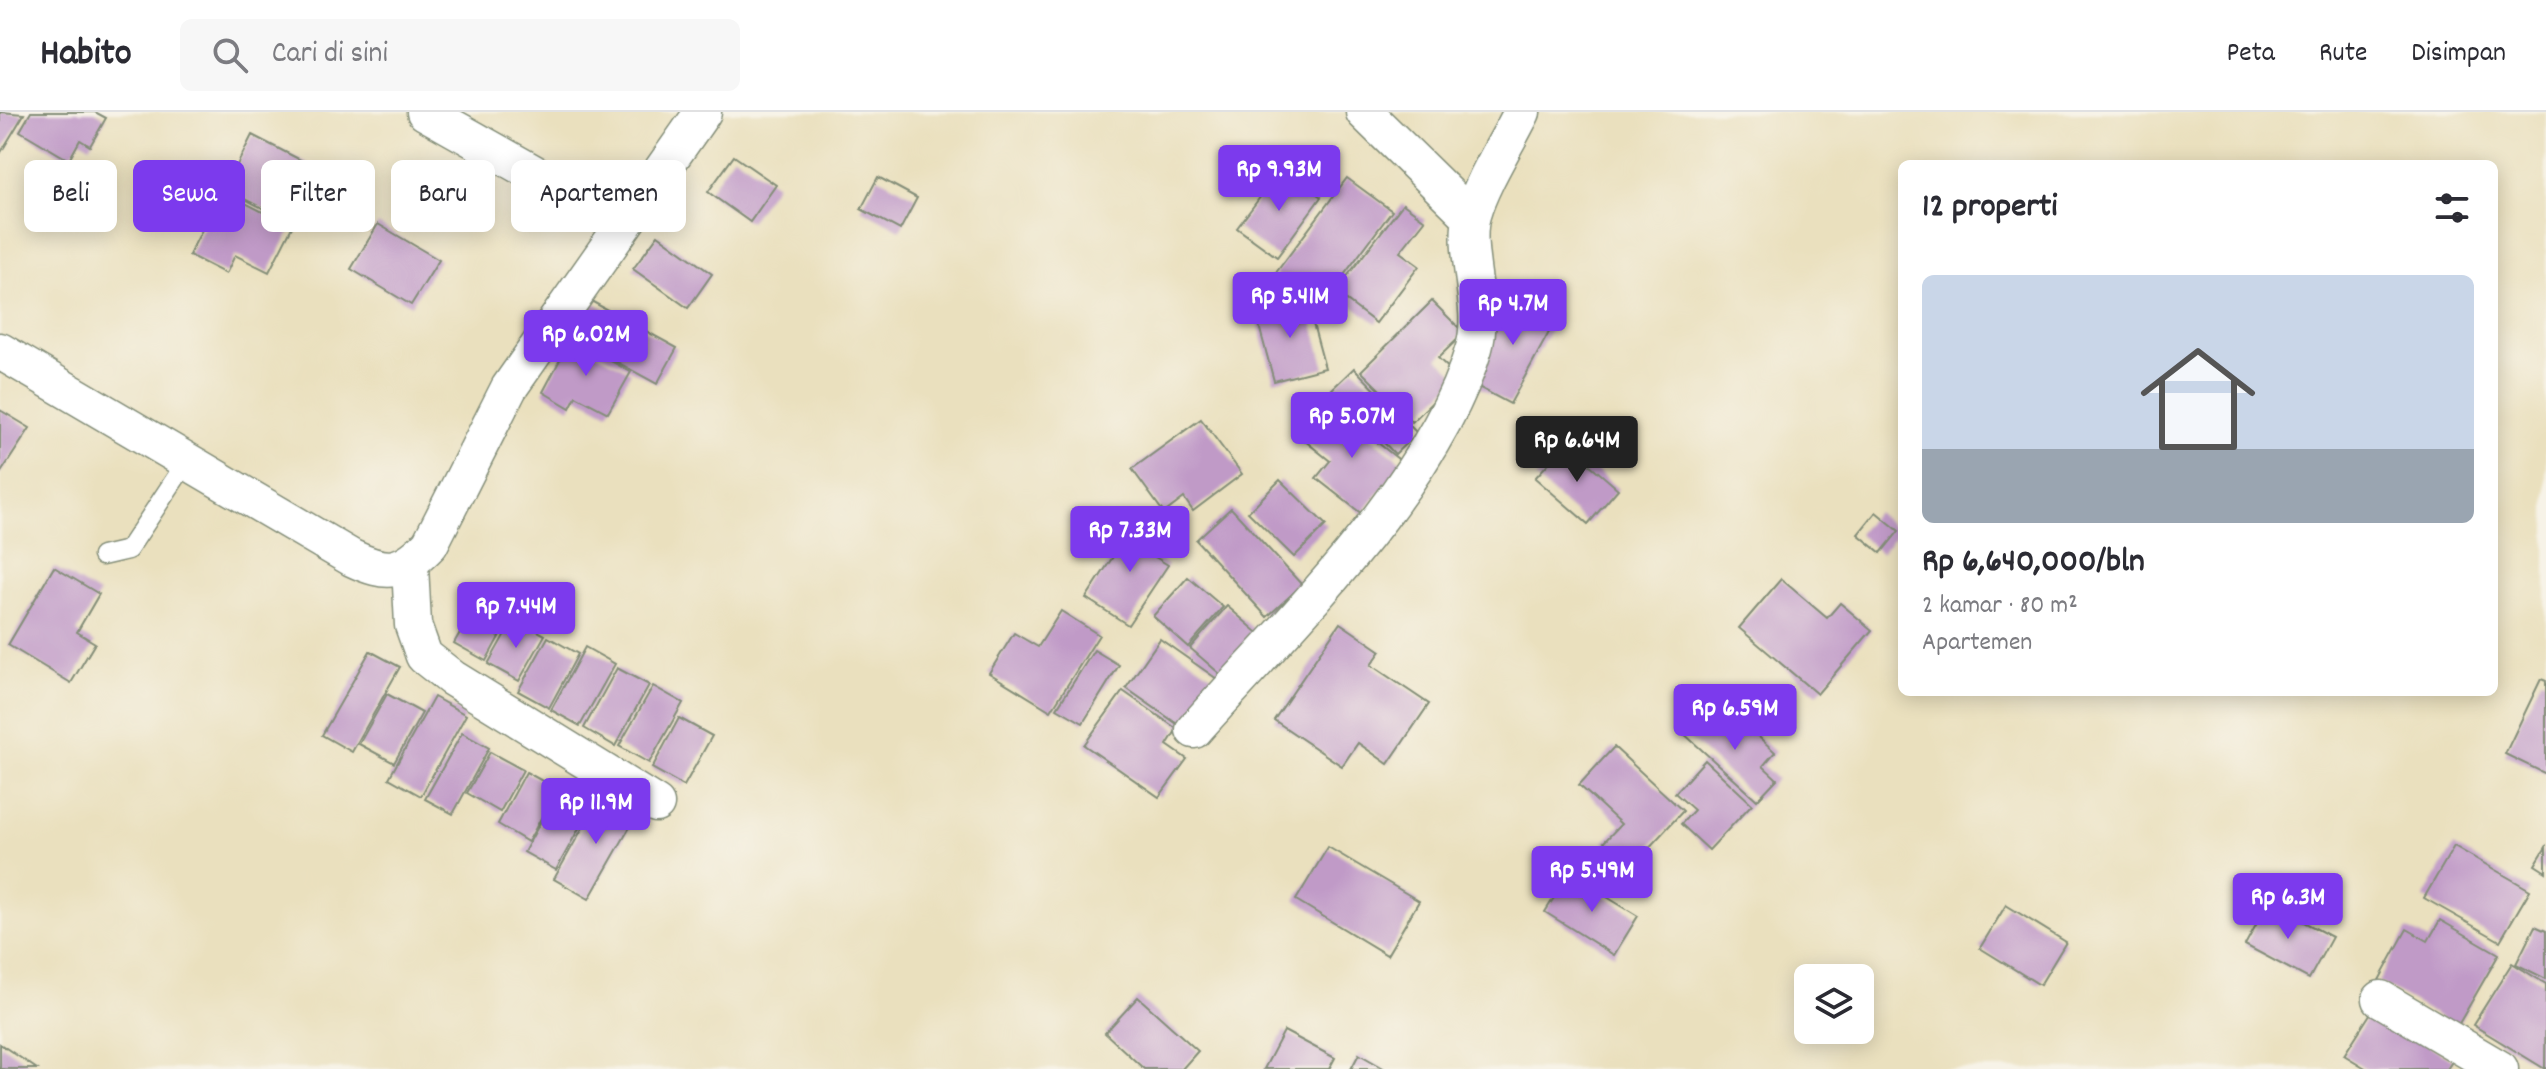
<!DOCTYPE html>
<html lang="id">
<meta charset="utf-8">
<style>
body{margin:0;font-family:Dekko,sans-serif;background:#f7f7f7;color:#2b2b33;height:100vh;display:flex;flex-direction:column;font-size:30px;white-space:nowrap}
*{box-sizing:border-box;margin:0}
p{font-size:26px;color:#7c7c81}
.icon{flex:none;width:44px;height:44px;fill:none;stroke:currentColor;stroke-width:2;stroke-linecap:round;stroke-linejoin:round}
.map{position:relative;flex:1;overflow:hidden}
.panel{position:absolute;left:1898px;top:48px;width:600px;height:536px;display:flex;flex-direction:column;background:#fff;border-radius:12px;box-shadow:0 4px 20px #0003}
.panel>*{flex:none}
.hud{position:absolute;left:24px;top:48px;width:760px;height:72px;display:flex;gap:16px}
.fabs{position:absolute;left:1794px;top:852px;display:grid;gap:16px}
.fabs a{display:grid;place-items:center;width:80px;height:80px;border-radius:12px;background:#fff;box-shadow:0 4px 20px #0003;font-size:40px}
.price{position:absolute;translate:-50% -68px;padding:0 18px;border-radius:8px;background:#7c3aed;color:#fff;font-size:26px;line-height:52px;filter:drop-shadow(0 2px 4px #0008)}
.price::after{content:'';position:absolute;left:50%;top:48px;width:24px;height:18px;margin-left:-12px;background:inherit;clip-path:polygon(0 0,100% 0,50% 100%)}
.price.current{background:#222;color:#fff}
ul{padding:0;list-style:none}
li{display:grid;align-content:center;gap:16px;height:424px;padding:0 24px}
li span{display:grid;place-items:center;height:248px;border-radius:12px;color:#555}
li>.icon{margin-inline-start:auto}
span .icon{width:144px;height:144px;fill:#fffc;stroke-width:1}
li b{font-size:34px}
h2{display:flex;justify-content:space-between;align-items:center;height:96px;padding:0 24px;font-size:34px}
.tag{padding:0 28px;border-radius:12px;background:#fff;box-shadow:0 4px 20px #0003;font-size:28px;line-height:72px}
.tag.current{background:#7c3aed;color:#fff}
header{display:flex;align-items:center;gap:48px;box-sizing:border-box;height:112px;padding:0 40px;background:#fff;border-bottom:2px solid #e1e1e2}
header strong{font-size:38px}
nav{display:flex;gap:44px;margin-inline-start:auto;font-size:28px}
.search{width:560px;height:72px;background:#f7f7f7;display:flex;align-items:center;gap:20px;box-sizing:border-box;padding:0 28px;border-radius:12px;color:#7c7c81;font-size:30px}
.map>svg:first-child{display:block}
</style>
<header>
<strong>Habito</strong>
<div class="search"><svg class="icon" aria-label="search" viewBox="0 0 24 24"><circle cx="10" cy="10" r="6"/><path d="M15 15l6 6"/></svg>Cari di sini</div>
<nav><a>Peta</a><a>Rute</a><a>Disimpan</a></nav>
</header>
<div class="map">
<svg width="2546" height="957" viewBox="0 0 2546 957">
<rect width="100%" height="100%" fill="#f7f3e8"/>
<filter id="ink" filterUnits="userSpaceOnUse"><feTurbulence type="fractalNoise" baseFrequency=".0125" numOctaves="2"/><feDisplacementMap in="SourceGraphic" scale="16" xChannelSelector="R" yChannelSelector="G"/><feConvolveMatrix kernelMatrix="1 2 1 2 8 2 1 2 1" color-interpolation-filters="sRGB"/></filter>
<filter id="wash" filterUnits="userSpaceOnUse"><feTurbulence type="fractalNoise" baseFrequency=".006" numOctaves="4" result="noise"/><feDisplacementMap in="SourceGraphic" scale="32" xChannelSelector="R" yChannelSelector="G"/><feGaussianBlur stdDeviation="1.8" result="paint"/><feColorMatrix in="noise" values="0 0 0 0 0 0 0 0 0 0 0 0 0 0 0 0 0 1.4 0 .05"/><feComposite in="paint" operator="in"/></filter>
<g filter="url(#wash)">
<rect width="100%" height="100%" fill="#eae0be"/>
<g id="blocks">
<g fill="#c09ac7">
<path d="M0,0L24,2L0,42Z"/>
<path d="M31,0H95L106,6L90,34L80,28L69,48L20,19Z"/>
<path d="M252,23L320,58L292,111L225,77Z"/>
<path d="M734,44L776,73L750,110L708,80Z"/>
<path d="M1282,56L1321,85L1277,145L1237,116Z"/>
<path d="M878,65L917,86L900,118L861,97Z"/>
<path d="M1347,66L1392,99L1320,195L1275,162Z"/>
<path d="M222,79L292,115L269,160L235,143L226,162L189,143Z"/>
<path d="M1403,92L1425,108L1400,140L1419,154L1376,211L1335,180Z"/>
<path d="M378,112L439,148L411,193L351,157Z"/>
<path d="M658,123L712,162L688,196L633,157Z"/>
<path d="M1516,178L1559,202L1510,292L1467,269Z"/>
<path d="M1306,186L1325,256L1274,269L1255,199Z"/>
<path d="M591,189L677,236L657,272L571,225Z"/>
<path d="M1432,189L1464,221L1438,246L1458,265L1412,310L1361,259Z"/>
<path d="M571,227L631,260L608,301L576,284L570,296L543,280Z"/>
<path d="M1354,256L1417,321L1395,342L1332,277Z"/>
<path d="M1332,294L1403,351L1362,402L1316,366L1330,349L1304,328Z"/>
<path d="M0,298L30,316L0,362Z"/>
<path d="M1201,307L1242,362L1193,399L1184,386L1164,401L1132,357Z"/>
<path d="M1566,332L1618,377L1588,412L1535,366Z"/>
<path d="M1280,368L1326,413L1294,445L1248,400Z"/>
<path d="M1231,396L1302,473L1267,505L1196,428Z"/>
<path d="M1876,400L1899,419L1881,441L1858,422Z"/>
<path d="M1137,408L1166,426L1155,445L1168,453L1128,513L1086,486Z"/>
<path d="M54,455L99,482L77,520L95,531L71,571L8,533Z"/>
<path d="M1188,465L1223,495L1188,535L1153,504Z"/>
<path d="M1781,467L1827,506L1840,491L1872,518L1817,582L1739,516Z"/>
<path d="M486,475L517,492L486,549L454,531Z"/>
<path d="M1227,494L1264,526L1227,568L1190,536Z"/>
<path d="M1061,499L1099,523L1051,599L989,561L1014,521L1038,535Z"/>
<path d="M514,506L545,523L519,569L488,552Z"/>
<path d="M1340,511L1381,539L1371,553L1429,592L1388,652L1358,631L1342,654L1274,608Z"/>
<path d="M548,525L578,542L549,596L518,579Z"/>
<path d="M1160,527L1217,567L1183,616L1126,576Z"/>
<path d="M585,535L615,552L580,614L551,598Z"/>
<path d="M1094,538L1119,553L1083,611L1057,596Z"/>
<path d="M370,539L400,555L352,640L322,623Z"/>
<path d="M617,556L649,573L615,634L584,616Z"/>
<path d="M2541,567L2546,569V662L2505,642Z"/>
<path d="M653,574L683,591L649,651L619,634Z"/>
<path d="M1123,579L1177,617L1167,633L1187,647L1159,685L1084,633Z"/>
<path d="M387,582L422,601L394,651L359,632Z"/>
<path d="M434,585L466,603L421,684L389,666Z"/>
<path d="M1731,599L1775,640L1763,654L1777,667L1757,688L1682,620L1697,604L1713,619Z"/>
<path d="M679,606L712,624L684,674L652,656Z"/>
<path d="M462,621L489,636L453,702L425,687Z"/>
<path d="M1614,635L1683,699L1631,755L1604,730L1621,712L1579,673Z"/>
<path d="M490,640L523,658L500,700L467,681Z"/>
<path d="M1705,648L1752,692L1709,738L1681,712L1694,698L1675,681Z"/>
<path d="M526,660L557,677L528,730L498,712Z"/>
<path d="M602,681L638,701L589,787L554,767Z"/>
<path d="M556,682L588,700L556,758L524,740Z"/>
<path d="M2454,734L2530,778L2500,829L2424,786Z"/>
<path d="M1328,735L1419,789L1387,843L1296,788Z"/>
<path d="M2546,735V760L2535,753Z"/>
<path d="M1569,762L1638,804L1614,843L1545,800Z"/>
<path d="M2268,791L2332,825L2309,867L2245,833Z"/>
<path d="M2006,793L2066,830L2040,873L1980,836Z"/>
<path d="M2440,808L2499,842L2457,915L2378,870L2407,817L2428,829Z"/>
<path d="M2535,814L2546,819V867L2516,852Z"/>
<path d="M2512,851L2546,872L2545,957L2473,913Z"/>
<path d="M1138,885L1198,939L1182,957H1144L1105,921Z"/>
<path d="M2372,899L2453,948L2447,957H2367L2344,943Z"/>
<path d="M1284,919L1335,946L1329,957H1264Z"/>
<path d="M0,932L37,957H0Z"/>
<path d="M1359,942L1385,957H1351Z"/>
</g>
</g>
</g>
<g filter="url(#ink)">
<use href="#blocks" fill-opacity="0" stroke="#848e79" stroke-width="2"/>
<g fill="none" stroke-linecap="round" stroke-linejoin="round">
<g stroke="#848e79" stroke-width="21">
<path id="lane" d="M102,444L128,438L187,349"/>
</g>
<g stroke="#848e79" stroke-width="39">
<g id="street">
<path d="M425,0L622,111"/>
<path d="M1364,0L1471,105"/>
<path d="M0,239L352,446C388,463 402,461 430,432L509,276L703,0"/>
<path d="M410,453L413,513L424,544L452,566L656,692"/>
<path d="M1194,618C1287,513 1435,371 1474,236C1486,195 1462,140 1472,103C1481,71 1507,31 1522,0"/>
<path d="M2381,887L2500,957"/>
</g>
</g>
<use href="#lane" stroke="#fff" stroke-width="18"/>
<use href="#street" stroke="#fff" stroke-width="36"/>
</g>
</g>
</svg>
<div class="fabs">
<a><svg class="icon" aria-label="layers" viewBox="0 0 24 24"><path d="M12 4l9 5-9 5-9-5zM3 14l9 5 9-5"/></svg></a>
</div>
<b class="price" style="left:1279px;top:101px">Rp 9.93M</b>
<b class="price" style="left:1290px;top:228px">Rp 5.41M</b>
<b class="price" style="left:1513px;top:235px">Rp 4.7M</b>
<b class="price" style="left:586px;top:266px">Rp 6.02M</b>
<b class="price" style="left:1352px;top:348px">Rp 5.07M</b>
<b class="price current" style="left:1577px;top:372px">Rp 6.64M</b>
<b class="price" style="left:1130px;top:462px">Rp 7.33M</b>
<b class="price" style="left:516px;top:538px">Rp 7.44M</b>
<b class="price" style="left:1735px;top:640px">Rp 6.59M</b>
<b class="price" style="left:596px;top:734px">Rp 11.9M</b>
<b class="price" style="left:1592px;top:802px">Rp 5.49M</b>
<b class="price" style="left:2288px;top:829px">Rp 6.3M</b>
<div class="hud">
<a class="tag">Beli</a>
<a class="tag current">Sewa</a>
<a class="tag">Filter</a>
<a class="tag">Baru</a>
<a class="tag">Apartemen</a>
</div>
<section class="panel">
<h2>12 properti<svg class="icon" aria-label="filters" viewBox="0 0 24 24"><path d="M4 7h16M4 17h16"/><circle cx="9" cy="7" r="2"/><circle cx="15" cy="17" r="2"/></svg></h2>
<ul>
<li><span style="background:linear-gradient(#c9d6e8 70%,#9aa5b1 0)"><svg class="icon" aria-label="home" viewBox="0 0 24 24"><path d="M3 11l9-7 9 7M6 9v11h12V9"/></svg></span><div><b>Rp 6,640,000/bln</b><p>2 kamar · 80 m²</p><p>Apartemen</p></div></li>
</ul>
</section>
</div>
